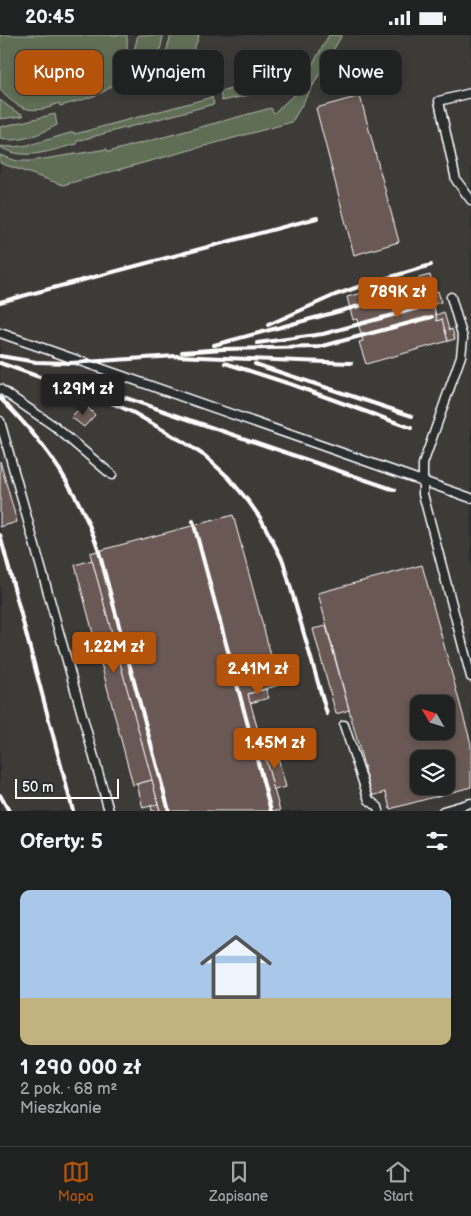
<!DOCTYPE html>
<html lang="pl">
<meta charset="utf-8">
<style>
body{margin:0;font-family:"Balsamiq Sans",sans-serif;background:#2d2f2f;color:#f1f3f6;height:100vh;display:flex;flex-direction:column;font-size:19px;white-space:nowrap}
*{box-sizing:border-box;margin:0}
p{font-size:16px;color:#a2a4a5}
.icon{flex:none;width:28px;height:28px;fill:none;stroke:currentColor;stroke-width:2;stroke-linecap:round;stroke-linejoin:round}
.map{position:relative;height:776px;overflow:hidden}
.panel{display:flex;flex-direction:column;background:#202222;flex:1}
.panel>*{flex:none}
.banner{position:absolute;left:15px;top:15px;width:441px;height:45px;display:flex;gap:10px}
.needle{width:32px;rotate:308deg}
.buttons{position:absolute;left:410px;top:660px;display:grid;gap:10px}
.buttons a{display:grid;place-items:center;width:45px;height:45px;border-radius:10px;background:#202222;box-shadow:0 2px 8px #0003,0 0 0 1px #3d3f40;font-size:25px}
.scale{position:absolute;left:15px;bottom:12px;width:104px;box-sizing:border-box;padding-left:5px;border:2px solid #fff;border-top:0;font-size:14px;line-height:18px;white-space:nowrap;color:#fff;-webkit-text-stroke:4px #2a2d2e;paint-order:stroke}
.price{position:absolute;translate:-50% -42px;padding:0 11px;border-radius:5px;background:#b45309;color:#fff;font-size:16px;line-height:32px;filter:drop-shadow(0 1px 2px #0008)}
.price::after{content:'';position:absolute;left:50%;top:30px;width:15px;height:11px;margin-left:-8px;background:inherit;clip-path:polygon(0 0,100% 0,50% 100%)}
.price.active{background:#222;color:#fff}
ul{padding:0;list-style:none}
li{display:grid;align-content:center;gap:10px;height:265px;padding:0 20px}
li+li{border-top:1px solid #3d3f40}
li span{display:grid;place-items:center;height:155px;border-radius:10px;color:#555}
li>.icon{margin-inline-start:auto}
span .icon{width:90px;height:90px;fill:#fffc;stroke-width:1}
li b{font-size:21px}
h2{display:flex;justify-content:space-between;align-items:center;height:60px;padding:0 20px;font-size:21px}
.pill{padding:0 18px;border-radius:10px;background:#202222;box-shadow:0 2px 8px #0003,0 0 0 1px #3d3f40;font-size:18px;line-height:45px}
.pill.active{background:#b45309;color:#fff}
.status{display:flex;justify-content:space-between;align-items:center;height:35px;padding:0 25px;background:#202222;direction:ltr}
.status svg{height:14px;fill:currentColor}
.dock{display:flex;justify-content:space-around;align-items:center;height:70px;border-top:1px solid #3d3f40;background:#202222;font-size:14px;color:#a2a4a5}
.dock a{display:grid;justify-items:center;gap:2px}
.dock .active{color:#b45309}
.map>svg:first-child{display:block}
</style>
<div class="status"><b>20:45</b><svg viewBox="0 0 49 12"><path d="M0 12V9h3v3zM5 12V6h3v6zM10 12V3h3v9zM15 12V0h3v12zM26 1h20v11H26zM47 4h2v5h-2z"/></svg></div>
<div class="map">
<svg width="471" height="776" viewBox="0 0 471 776">
<rect width="100%" height="100%" fill="#2a2d2e"/>
<filter id="ink" filterUnits="userSpaceOnUse"><feTurbulence type="fractalNoise" baseFrequency=".02" numOctaves="2"/><feDisplacementMap in="SourceGraphic" scale="10" xChannelSelector="R" yChannelSelector="G"/><feConvolveMatrix kernelMatrix="1 2 1 2 8 2 1 2 1" color-interpolation-filters="sRGB"/></filter>
<g filter="url(#ink)">
<path fill="#3d3a39" fill-rule="evenodd" d="M0,0H471V776H0ZM419,669H446V696H419ZM419,724H446V751H419Z"/>
<g fill="#606e56" stroke="#b0b6aa">
<path d="M0,0H127C130,55 104,59 60,71L59,68L51,71V72C28,79 16,72 0,55Z"/>
<path d="M138,0H163C159,31 146,47 117,56L128,40Z"/>
<path d="M171,0H199C194,24 172,35 152,45L163,27Z"/>
<path d="M329,0H342L292,87L63,150L0,128V120L17,126H31L107,114L108,117L271,73L274,78L297,57Z"/>
<path d="M302,32L295,42L281,53L222,66L220,57L283,40Z"/>
<path d="M212,62L214,69L77,106V109C51,115 25,127 0,112V111C24,115 50,103 74,97L75,99Z"/>
<path d="M0,65L12,74L24,80L23,81L0,84Z"/>
<path d="M55,79L57,90C40,99 21,108 0,104V92Z"/>
</g>
<g fill="#695852" stroke="#fff" fill-rule="evenodd">
<path d="M360,61L399,207L354,220L316,73Z"/>
<path d="M430,240L434,257L438,256L441,267L433,269L436,280L437,286L442,284L448,306L366,329L359,307L363,306L357,284L353,285L347,262Z"/>
<path d="M444,277L449,295L452,294L455,304L448,306L442,284L437,286L436,280Z"/>
<path d="M84,369L95,380L84,392L71,382Z"/>
<path d="M0,426L17,487L0,492Z"/>
<path d="M233,480L279,650L248,659L280,776H160L90,518Z"/>
<path d="M92,525L152,745L133,750L75,530Z"/>
<path d="M422,530L471,709V752L390,774L386,757L372,761L318,558ZM419,669H446V696H419ZM419,724H446V751H419Z"/>
<path d="M326,591L349,675L336,679L313,594Z"/>
<path d="M266,654L269,663L250,668L248,659Z"/>
<path d="M276,715L286,752L274,755L264,718Z"/>
<path d="M152,745L158,769L143,773L137,749Z"/>
<path d="M158,769L160,776H152L151,771Z"/>
</g>
<g fill="none" stroke-linecap="round" stroke-linejoin="round">
<g stroke="#fff" stroke-width="11">
<g id="service">
<path d="M471,58L439,66L456,145L471,165"/>
<path d="M451,262L463,303L461,321L423,429V459L471,642"/>
<path d="M0,298L471,463"/>
<path d="M0,354L54,391L112,440"/>
<path d="M0,386L109,776"/>
<path d="M344,690L369,765L378,772L379,776"/>
<path d="M443,776L471,768"/>
</g>
</g>
<use href="#service" stroke="#2a2d2e" stroke-width="8"/>
<g stroke="#fff" stroke-width="4">
<path d="M0,267L317,183"/>
<path d="M268,290L335,260L364,250L431,230"/>
<path d="M257,308L323,299L429,270"/>
<path d="M214,310L429,252"/>
<path d="M182,317L223,314L319,312L432,282"/>
<path d="M0,321L36,327L70,328L175,321L351,328"/>
<path d="M0,328L107,366L134,378L180,405L205,421L228,442L249,467L261,484L283,526L327,679"/>
<path d="M225,328L290,349L411,393"/>
<path d="M255,329L412,381"/>
<path d="M61,343L88,350L395,455"/>
<path d="M0,363C43,405 78,455 98,513L169,776"/>
<path d="M193,486L271,776"/>
<path d="M0,500L73,776"/>
<path d="M0,760L9,776"/>
</g>
</g>
</g>
</svg>
<div class="buttons">
<a><svg class="needle" viewBox="-14 -14 28 28"><path d="M0-13l5 13h-10z" fill="#e53935"/><path d="M0 13l5-13h-10z" fill="#a2a4a5"/></svg></a>
<a><svg class="icon" aria-label="layers" viewBox="0 0 24 24"><path d="M12 4l9 5-9 5-9-5zM3 14l9 5 9-5"/></svg></a>
</div>
<div class="scale">50 m</div>
<b class="price" style="left:398px;top:284px">789K zł</b>
<b class="price active" style="left:83px;top:381px">1.29M zł</b>
<b class="price" style="left:114px;top:639px">1.22M zł</b>
<b class="price" style="left:258px;top:661px">2.41M zł</b>
<b class="price" style="left:275px;top:735px">1.45M zł</b>
<div class="banner">
<a class="pill active">Kupno</a>
<a class="pill">Wynajem</a>
<a class="pill">Filtry</a>
<a class="pill">Nowe</a>
</div>
</div>
<section class="panel">
<h2>Oferty: 5<svg class="icon" aria-label="filters" viewBox="0 0 24 24"><path d="M4 7h16M4 17h16"/><circle cx="9" cy="7" r="2"/><circle cx="15" cy="17" r="2"/></svg></h2>
<ul>
<li><span style="background:linear-gradient(#a9c7e8 70%,#c2b280 0)"><svg class="icon" aria-label="home" viewBox="0 0 24 24"><path d="M3 11l9-7 9 7M6 9v11h12V9"/></svg></span><div><b>1 290 000 zł</b><p>2 pok. · 68 m²</p><p>Mieszkanie</p></div></li>
</ul>
</section>
<nav class="dock">
<a class="active"><svg class="icon" aria-label="map" viewBox="0 0 24 24"><path d="M3 6l6-2 6 2 6-2v14l-6 2-6-2-6 2zM9 4v14M15 6v14"/></svg>Mapa</a>
<a><svg class="icon" aria-label="saved" viewBox="0 0 24 24"><path d="M7 4h10v16l-5-4-5 4z"/></svg>Zapisane</a>
<a><svg class="icon" aria-label="home" viewBox="0 0 24 24"><path d="M3 11l9-7 9 7M6 9v11h12V9"/></svg>Start</a>
</nav>
